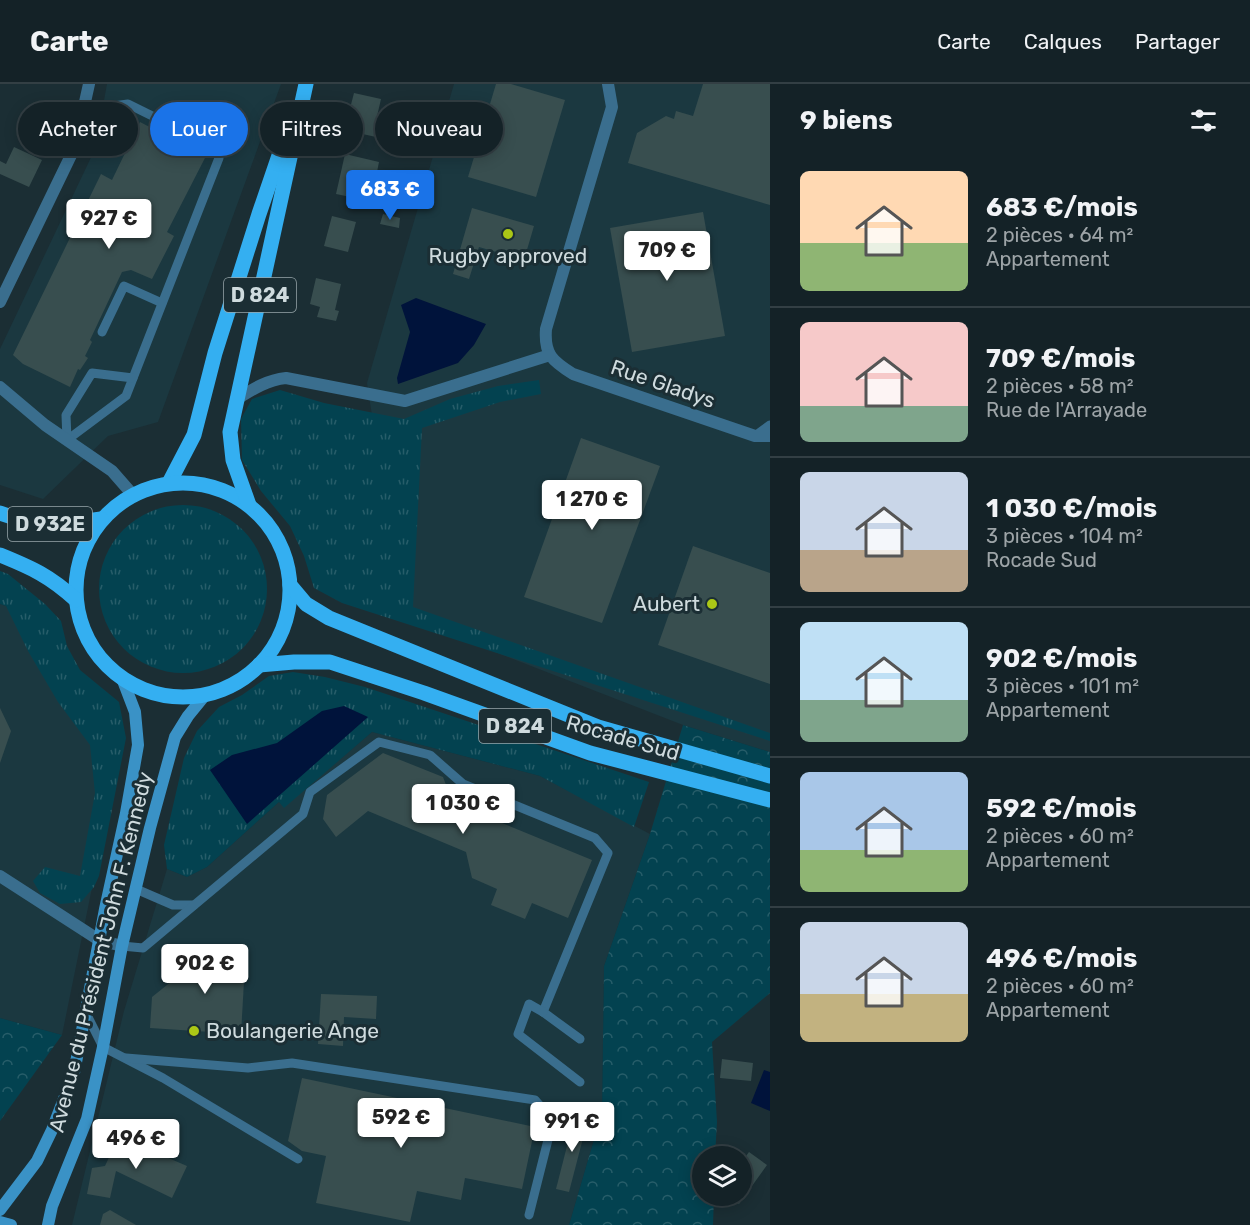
<!DOCTYPE html>
<html lang="fr">
<meta charset="utf-8">
<style>
body{margin:0;font-family:Rubik,sans-serif;background:#212f33;color:#f1f3f6;height:100vh;display:flex;flex-direction:column;font-size:22px;white-space:nowrap}
*{box-sizing:border-box;margin:0}
p{font-size:20px;color:#9da4a7}
.icon{flex:none;width:33px;height:33px;fill:none;stroke:currentColor;stroke-width:2;stroke-linecap:round;stroke-linejoin:round}
.map{position:relative;flex:1;overflow:hidden}
.side{display:flex;flex-direction:column;background:#142227;width:480px}
.side>*{flex:none}
.guide{position:absolute;left:18px;top:18px;width:570px;height:54px;display:flex;gap:12px}
.controls{position:absolute;left:692px;top:1062px;display:grid;gap:12px}
.controls a{display:grid;place-items:center;width:60px;height:60px;border-radius:50%;background:#142227;box-shadow:0 3px 15px #0003,0 0 0 2px #333f44;font-size:30px}
.price{position:absolute;translate:-50% -51px;padding:0 14px;border-radius:6px;background:#fff;color:#222;font-size:20px;line-height:39px;filter:drop-shadow(0 2px 3px #0008)}
.price::after{content:'';position:absolute;left:50%;top:36px;width:18px;height:14px;margin-left:-9px;background:inherit;clip-path:polygon(0 0,100% 0,50% 100%)}
.price.selected{background:#1a73e8;color:#fff}
ul{padding:0;list-style:none}
li{display:flex;align-items:center;gap:18px;height:150px;padding:0 30px}
li+li{border-top:2px solid #333f44}
li span{display:grid;place-items:center;flex:none;width:168px;height:120px;border-radius:9px;color:#555}
li>.icon{margin-inline-start:auto}
span .icon{width:72px;height:72px;fill:#fffc;stroke-width:1}
li b{font-size:26px}
h2{display:flex;justify-content:space-between;align-items:center;height:72px;padding:0 30px;font-size:26px}
.pill{padding:0 21px;border-radius:27px;background:#142227;box-shadow:0 3px 15px #0003,0 0 0 2px #333f44;font-size:21px;line-height:54px}
.pill.selected{background:#1a73e8;color:#fff}
header{display:flex;align-items:center;gap:36px;box-sizing:border-box;height:84px;padding:0 30px;background:#142227;border-bottom:2px solid #333f44}
header strong{font-size:28px}
nav{display:flex;gap:33px;margin-inline-start:auto;font-size:21px}
main{display:flex;flex:1;min-height:0}
.map>svg:first-child{display:block}
</style>
<header>
<strong>Carte</strong>
<nav><a>Carte</a><a>Calques</a><a>Partager</a></nav>
</header>
<main>
<div class="map">
<svg width="770" height="1141" viewBox="0 0 770 1141">
<defs>
<pattern id="grass-tufts" width="24" height="20" patternUnits="userSpaceOnUse" patternTransform="scale(1.5)"><rect width="24" height="20" fill="#034250"/><path d="M3 7l-1-3M5 7V3M7 7l1-3M15 17l-1-3M17 17v-4M19 17l1-3" fill="none" stroke="#275d69"/></pattern>
<pattern id="forest-crowns" width="20" height="18" patternUnits="userSpaceOnUse" patternTransform="scale(1.5)"><rect width="20" height="18" fill="#034250"/><path d="M2 6a3 3 0 1 1 6 0M12 15a3 3 0 1 1 6 0" fill="none" stroke="#275d69"/></pattern>
</defs>
<rect width="100%" height="100%" fill="#1b2e34"/>
<g fill="#1b3840">
<path d="M107,0H281L158,338L108,352L43,415L0,401V265L95,65Z"/>
<path d="M454,0H770V668L683,641L403,532L367,299Z"/>
<path d="M0,520L6,522L115,691L62,951L0,934Z"/>
<path d="M372,648L540,692L650,750L604,882L602,1028L569,1141H72L124,927L167,785L187,793L207,783L279,718L284,723Z"/>
</g>
<g fill="url(#grass-tufts)">
<path d="M539,296L541,310L500,318L422,344L413,523L770,649V657L342,519L314,504L304,472L290,442L261,407L242,376L241,335L252,315L280,306L324,319L404,335L450,315L498,302Z"/>
<circle cx="183" cy="505" r="84"/>
<path d="M0,487L8,490L45,520L61,537L67,562L80,586L119,618L126,654L99,792L94,803L81,818L60,820L40,809L33,797L45,783L80,792L95,709L90,661L58,618L28,567L6,522L0,520Z"/>
<path d="M293,588L325,593L365,603L649,698L634,743L540,692L372,648L284,724L279,718L207,783L187,793L167,785L164,761L184,674L197,647L219,623L242,611L269,592Z"/>
</g>
<g fill="url(#forest-crowns)">
<path d="M683,641L770,668V909L712,958L717,1038L715,1072H702V1112H714L713,1141H569L602,1028L604,882L650,750Z"/>
<path d="M0,934L62,951L0,1037Z"/>
</g>
<g fill="#00133b">
<path d="M416,214L486,240L474,261L458,279L398,300L397,294L410,248L401,221Z"/>
<path d="M344,622L368,633L247,740L210,686L232,671L277,659L322,627Z"/>
<path d="M764,986L770,988V1027L751,1019Z"/>
</g>
<g fill="#384e4f">
<path d="M496,0H511L565,16L536,113L468,93Z"/>
<path d="M703,0H770V121L628,79L637,49L666,32L674,35L676,27L693,32Z"/>
<path d="M354,9L381,15L375,41L379,42L376,53L358,49L360,39L347,36Z"/>
<path d="M140,38L206,72L167,148L174,152L152,195L131,186L122,188L90,256L92,258L85,272L88,274L80,286L78,285L70,303L23,280L13,271L101,90L112,96Z"/>
<path d="M14,63L42,76L29,103L0,90V77L6,80Z"/>
<path d="M345,70L379,78L374,103L364,100L360,115L336,110Z"/>
<path d="M472,124L534,142L524,176L479,163L469,195L453,190Z"/>
<path d="M703,128L725,252L632,268L610,144Z"/>
<path d="M383,130L400,134L399,144L380,140Z"/>
<path d="M332,132L356,138L348,168L324,162Z"/>
<path d="M316,194L341,200L335,226L339,227L336,237L317,233L320,223L310,220Z"/>
<path d="M581,354L660,382L602,539L524,513Z"/>
<path d="M693,462L770,489V600L658,561Z"/>
<path d="M0,624L11,647L0,679Z"/>
<path d="M383,669L443,693L453,719L592,776L568,834L532,819L525,835L491,821L497,805L472,794L466,768L368,727L336,753L323,735L327,711Z"/>
<path d="M217,861L246,863L241,950L150,944L152,913Z"/>
<path d="M321,910L377,912L376,935L344,933L343,962L318,960Z"/>
<path d="M722,975L753,979L751,997L720,994Z"/>
<path d="M302,994L535,1043L522,1105L465,1094L461,1116L417,1107L410,1138L316,1119L326,1072L302,1067L288,1057Z"/>
<path d="M576,1027L588,1035L569,1108L556,1105Z"/>
<path d="M119,1052L145,1065L144,1068L157,1074L159,1070L187,1082L172,1114L116,1087L110,1114L87,1110L92,1084L105,1082Z"/>
<path d="M749,1068L767,1081L739,1120L727,1112H741V1079Z"/>
<path d="M110,1126L136,1141H100L103,1130Z"/>
</g>
<g fill="none" stroke-linecap="round" stroke-linejoin="round">
<g stroke="#3a6e8e" stroke-width="9">
<path d="M102,248L124,202L162,219"/>
<path d="M755,352L770,341"/>
<path d="M67,356L126,312L219,74L217,64L128,20L83,26"/>
<path d="M67,356L66,331L92,289L133,294"/>
<path d="M136,805L173,821H194"/>
<path d="M122,862L143,864L303,730L310,708L379,658L430,671L463,700L595,754L608,769L543,928L580,955"/>
<path d="M85,927L103,963L163,994L298,1075"/>
<path d="M543,928L529,920L518,950L580,998"/>
<path d="M126,974L248,984L292,979L535,1016L549,1032L551,1044L529,1131"/>
</g>
<g stroke="#3a6e8e" stroke-width="12">
<path d="M608,0L612,23L546,245C544,270 552,277 573,290L755,352H770"/>
<path d="M0,218L75,63L89,0"/>
<path d="M0,303L45,341L112,387L133,411"/>
<path d="M237,315C253,305 267,296 286,294L405,317L550,271"/>
<path d="M0,792L99,856L122,862"/>
</g>
<g stroke="#3a92c6" stroke-width="12">
<path d="M0,1126L37,1077L52,1046L74,989L105,825L126,729L138,661L135,628L122,594"/>
<path d="M0,1138L11,1141"/>
<path d="M48,1141L52,1122L87,1035L103,963L122,862L150,744L175,653L188,632L206,610"/>
</g>
<g stroke="#34aff1" stroke-width="15">
<path d="M169,399L194,351L215,269L259,130L286,51"/>
<circle cx="183" cy="506" r="107"/>
<path d="M249,421L233,376L230,348L306,0"/>
<path d="M0,429C41,444 60,440 101,435"/>
<path d="M0,471C32,484 50,492 76,516"/>
<path d="M290,501L306,520L329,534L598,643L770,692"/>
<path d="M259,581L294,578H330L424,609L590,669L770,716"/>
</g>
</g>
<g fill="#abc716" stroke="#1b2e34" stroke-width="2">
<circle cx="508" cy="150" r="6"/>
<circle cx="712" cy="520" r="6"/>
<circle cx="194" cy="947" r="6"/>
</g>
<g text-anchor="middle" stroke-width="6" stroke-linejoin="round" paint-order="stroke">
<g fill="#1b2e34" stroke="#99a7ab" stroke-width="1.5">
<rect x="224" y="194" width="72" height="34" rx="4.5"/>
<rect x="8" y="423" width="84" height="34" rx="4.5"/>
<rect x="479" y="625" width="72" height="34" rx="4.5"/>
</g>
<g font-size="20" font-weight="bold" fill="#cfdbde">
<text x="260" y="218">D 824</text>
<text x="50" y="447">D 932E</text>
<text x="515" y="649">D 824</text>
</g>
<g font-size="21" fill="#cfdbde" stroke="#1b2e34">
<text x="508" y="179">Rugby approved</text>
<text x="700" y="527" text-anchor="end">Aubert</text>
<text x="206" y="954" text-anchor="start">Boulangerie Ange</text>
</g>
<g font-size="21" fill="#cfdbde" stroke="#1b2e34">
<text transform="translate(663 300) rotate(19)" y="7">Rue Gladys</text>
<text transform="translate(623 654) rotate(16)" y="7">Rocade Sud</text>
<text transform="translate(101 868) rotate(-76)" y="7">Avenue du Président John F. Kennedy</text>
</g>
</g>
</svg>
<div class="controls">
<a><svg class="icon" aria-label="layers" viewBox="0 0 24 24"><path d="M12 4l9 5-9 5-9-5zM3 14l9 5 9-5"/></svg></a>
</div>
<b class="price selected" style="left:390px;top:137px">683 €</b>
<b class="price" style="left:109px;top:166px">927 €</b>
<b class="price" style="left:667px;top:198px">709 €</b>
<b class="price" style="left:592px;top:447px">1 270 €</b>
<b class="price" style="left:463px;top:751px">1 030 €</b>
<b class="price" style="left:205px;top:911px">902 €</b>
<b class="price" style="left:401px;top:1065px">592 €</b>
<b class="price" style="left:572px;top:1069px">991 €</b>
<b class="price" style="left:136px;top:1086px">496 €</b>
<div class="guide">
<a class="pill">Acheter</a>
<a class="pill selected">Louer</a>
<a class="pill">Filtres</a>
<a class="pill">Nouveau</a>
</div>
</div>
<section class="side">
<h2>9 biens<svg class="icon" aria-label="filters" viewBox="0 0 24 24"><path d="M4 7h16M4 17h16"/><circle cx="9" cy="7" r="2"/><circle cx="15" cy="17" r="2"/></svg></h2>
<ul>
<li><span style="background:linear-gradient(#ffd9b3 60%,#8fb573 0)"><svg class="icon" aria-label="home" viewBox="0 0 24 24"><path d="M3 11l9-7 9 7M6 9v11h12V9"/></svg></span><div><b>683 €/mois</b><p>2 pièces · 64 m²</p><p>Appartement</p></div></li>
<li><span style="background:linear-gradient(#f6c9c9 70%,#7fa58c 0)"><svg class="icon" aria-label="home" viewBox="0 0 24 24"><path d="M3 11l9-7 9 7M6 9v11h12V9"/></svg></span><div><b>709 €/mois</b><p>2 pièces · 58 m²</p><p>Rue de l'Arrayade</p></div></li>
<li><span style="background:linear-gradient(#c9d6e8 65%,#b9a48a 0)"><svg class="icon" aria-label="home" viewBox="0 0 24 24"><path d="M3 11l9-7 9 7M6 9v11h12V9"/></svg></span><div><b>1 030 €/mois</b><p>3 pièces · 104 m²</p><p>Rocade Sud</p></div></li>
<li><span style="background:linear-gradient(#bfe0f5 65%,#7fa58c 0)"><svg class="icon" aria-label="home" viewBox="0 0 24 24"><path d="M3 11l9-7 9 7M6 9v11h12V9"/></svg></span><div><b>902 €/mois</b><p>3 pièces · 101 m²</p><p>Appartement</p></div></li>
<li><span style="background:linear-gradient(#a9c7e8 65%,#8fb573 0)"><svg class="icon" aria-label="home" viewBox="0 0 24 24"><path d="M3 11l9-7 9 7M6 9v11h12V9"/></svg></span><div><b>592 €/mois</b><p>2 pièces · 60 m²</p><p>Appartement</p></div></li>
<li><span style="background:linear-gradient(#c9d6e8 60%,#c2b280 0)"><svg class="icon" aria-label="home" viewBox="0 0 24 24"><path d="M3 11l9-7 9 7M6 9v11h12V9"/></svg></span><div><b>496 €/mois</b><p>2 pièces · 60 m²</p><p>Appartement</p></div></li>
</ul>
</section>
</main>
